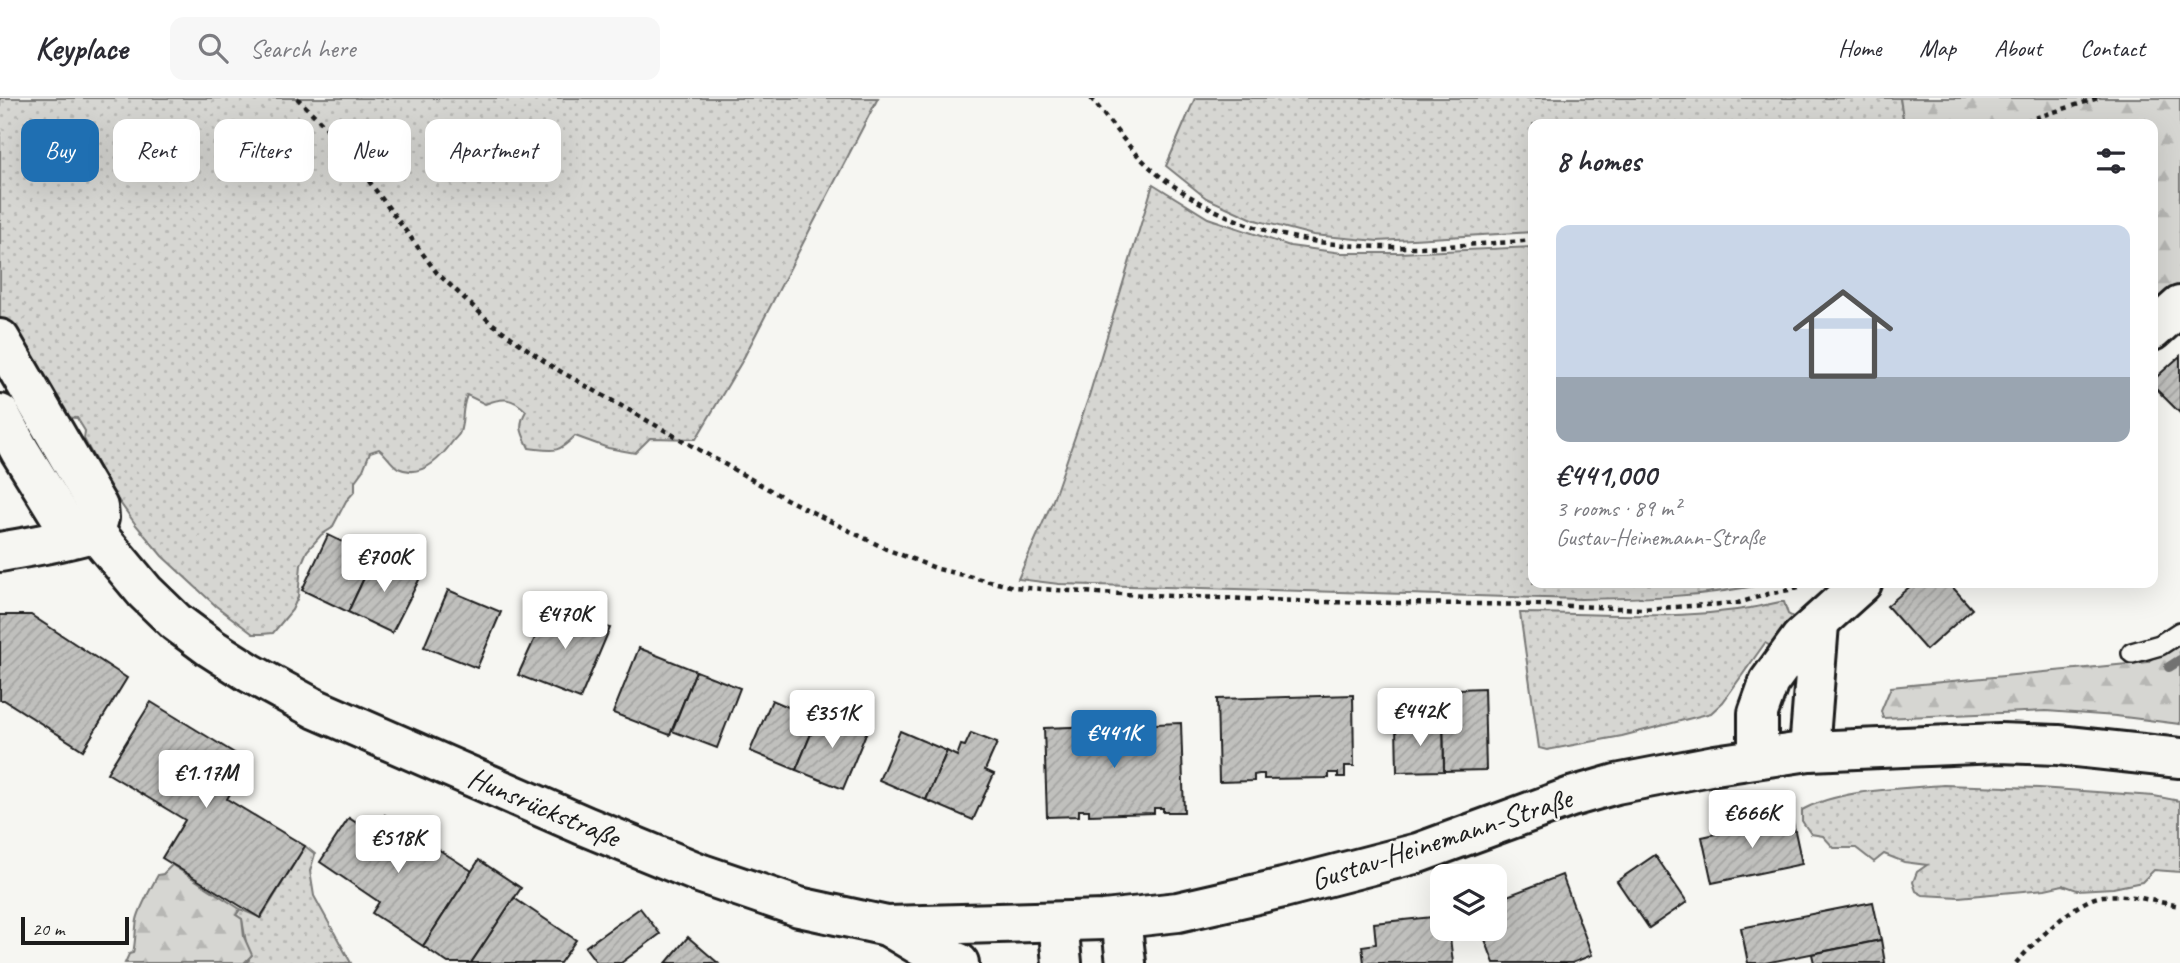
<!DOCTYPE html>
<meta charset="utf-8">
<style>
body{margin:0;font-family:Caveat,sans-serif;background:#f7f7f7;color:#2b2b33;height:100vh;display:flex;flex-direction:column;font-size:26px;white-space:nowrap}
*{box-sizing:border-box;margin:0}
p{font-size:23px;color:#7c7c81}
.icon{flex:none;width:38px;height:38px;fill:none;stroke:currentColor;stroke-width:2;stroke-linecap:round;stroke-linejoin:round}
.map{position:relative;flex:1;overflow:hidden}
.details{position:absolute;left:1528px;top:21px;width:630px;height:469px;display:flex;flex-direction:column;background:#fff;border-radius:14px;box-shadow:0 7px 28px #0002}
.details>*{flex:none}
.hud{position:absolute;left:21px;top:21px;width:665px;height:63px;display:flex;gap:14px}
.fabs{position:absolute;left:1430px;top:766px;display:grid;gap:14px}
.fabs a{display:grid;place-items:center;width:77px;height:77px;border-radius:14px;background:#fff;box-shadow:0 7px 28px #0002;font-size:35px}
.scale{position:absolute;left:21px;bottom:18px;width:108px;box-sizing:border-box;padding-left:7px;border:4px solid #1c1c1c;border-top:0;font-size:19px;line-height:24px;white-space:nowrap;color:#1c1c1c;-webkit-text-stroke:5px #f6f6f2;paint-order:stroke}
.price{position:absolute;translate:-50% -60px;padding:0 16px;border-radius:7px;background:#fff;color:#222;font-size:23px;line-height:46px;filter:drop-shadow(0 2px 4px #0008)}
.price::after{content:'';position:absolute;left:50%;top:42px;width:21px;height:16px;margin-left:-10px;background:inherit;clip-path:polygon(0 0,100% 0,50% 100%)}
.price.on{background:#1f6fb2;color:#fff}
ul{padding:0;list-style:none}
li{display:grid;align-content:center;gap:14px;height:371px;padding:0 28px}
li span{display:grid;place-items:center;height:217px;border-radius:14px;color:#555}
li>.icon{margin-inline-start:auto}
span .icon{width:126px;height:126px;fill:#fffc;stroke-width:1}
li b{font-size:30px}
h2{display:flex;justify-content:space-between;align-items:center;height:84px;padding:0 28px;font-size:30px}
.tag{padding:0 24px;border-radius:14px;background:#fff;box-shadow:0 7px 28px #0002;font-size:24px;line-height:63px}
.tag.on{background:#1f6fb2;color:#fff}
header{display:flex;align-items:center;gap:42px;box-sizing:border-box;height:98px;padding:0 35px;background:#fff;border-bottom:2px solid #e1e1e2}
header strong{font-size:33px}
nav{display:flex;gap:38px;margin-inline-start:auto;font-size:24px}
.search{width:490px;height:63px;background:#f7f7f7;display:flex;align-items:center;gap:18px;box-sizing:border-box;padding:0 24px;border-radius:14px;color:#7c7c81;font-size:26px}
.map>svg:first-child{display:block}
</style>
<header>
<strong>Keyplace</strong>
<div class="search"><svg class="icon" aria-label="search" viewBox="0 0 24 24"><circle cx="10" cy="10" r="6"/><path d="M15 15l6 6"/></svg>Search here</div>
<nav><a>Home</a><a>Map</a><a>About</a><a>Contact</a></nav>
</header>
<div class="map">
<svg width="2180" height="865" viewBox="0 0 2180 865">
<defs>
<pattern id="grass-dots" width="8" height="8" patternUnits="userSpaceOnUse" patternTransform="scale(1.75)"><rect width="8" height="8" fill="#d6d6d2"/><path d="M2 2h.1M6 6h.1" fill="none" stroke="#b7b7b4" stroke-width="1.8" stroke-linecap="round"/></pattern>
<pattern id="forest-firs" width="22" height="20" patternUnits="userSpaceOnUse" patternTransform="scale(1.75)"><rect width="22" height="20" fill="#d6d6d2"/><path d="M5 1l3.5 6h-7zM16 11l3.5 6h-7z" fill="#b7b7b4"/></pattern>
<pattern id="building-hatch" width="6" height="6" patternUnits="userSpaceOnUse" patternTransform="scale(1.75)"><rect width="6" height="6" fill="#c0c0bd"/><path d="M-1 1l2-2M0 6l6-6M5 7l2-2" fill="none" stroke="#a4a4a2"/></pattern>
</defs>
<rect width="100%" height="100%" fill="#f6f6f2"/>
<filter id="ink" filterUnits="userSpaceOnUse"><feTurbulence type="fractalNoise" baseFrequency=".0143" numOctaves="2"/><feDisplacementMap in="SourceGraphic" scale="14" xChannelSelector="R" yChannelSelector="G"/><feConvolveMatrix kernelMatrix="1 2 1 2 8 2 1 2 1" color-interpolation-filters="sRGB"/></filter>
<g filter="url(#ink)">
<g fill="url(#grass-dots)" stroke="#797977" stroke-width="2">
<path d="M0,0H878L741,265L696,341L650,340L635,355L608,350L575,338C557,356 554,353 529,350C522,335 517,329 526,313C512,299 503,299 485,306L467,297C461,311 464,323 460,334C459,338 455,340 453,343C441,360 421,381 398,370C391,366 386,356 379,351L370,354L363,372L355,383V393L346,403L332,430L321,437L307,453L301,467L298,499L292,512L273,535L262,536H253L216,508L162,458L136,427L111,392L84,341L85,333L77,320L63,319L0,219Z"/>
<path d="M1195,0H1900L1904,26H1533V134L1378,143L1313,137L1255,122L1206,100L1166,68Z"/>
<path d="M1153,86L1208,120L1290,148L1342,155H1398L1533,149V485H1769C1707,499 1644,500 1581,501L1059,486L1018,481L1053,402L1088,301Z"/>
<path d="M1780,504H1784L1788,516L1793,519V523L1774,550L1765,545L1723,604L1711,615L1622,638L1547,652L1539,650L1520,515C1609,515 1692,525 1780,504Z"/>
<path d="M1943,687L2039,690L2154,698L2180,703V774L2154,772L2142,784L2113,790L2077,792L2063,787L2045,791L1959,799L1923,797L1916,793L1913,784L1917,774L1927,767L1904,764L1884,756L1874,764L1856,750H1834L1823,738L1811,736L1802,723V712C1841,691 1899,691 1943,687Z"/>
<path d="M305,748L315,756L310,773L314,798L351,865H244L249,862L242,821L236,817L240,811L261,820Z"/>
</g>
<g fill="url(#forest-firs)" stroke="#797977" stroke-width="2">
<path d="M1900,0H2180V187L2153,212L2152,26H1904Z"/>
<path d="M2180,536V626L2116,618L2046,613L1883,620L1881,613L1891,589L2148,564Z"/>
<path d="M172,767L240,811L236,817L242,821L244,839L252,857L244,865H125L129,856L133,855C136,842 135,832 137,822C139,812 153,786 158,777L163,776Z"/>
</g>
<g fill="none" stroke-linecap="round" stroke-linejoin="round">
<path stroke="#727271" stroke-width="10" d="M2169,569L2180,562"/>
</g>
<g fill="url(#building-hatch)" stroke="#1c1c1c" stroke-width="2">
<path d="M2180,258V315L2152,287V283Z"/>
<path d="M328,437L374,459L348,514L302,492Z"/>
<path d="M374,459L421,478L392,535L348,514Z"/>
<path d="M1914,485H1949L1972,511L1926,552L1887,508Z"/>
<path d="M448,492L501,514L477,570L424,549Z"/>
<path d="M551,505L610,530L580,601L518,577Z"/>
<path d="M0,517H31L127,580L83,652L4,602H0Z"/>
<path d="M639,550L696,573L670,637L613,615Z"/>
<path d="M696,573L740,590L717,650L672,633Z"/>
<path d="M1484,590L1486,672L1444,673L1443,616H1458V591Z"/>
<path d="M1353,597L1354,668H1345V679H1338V675H1329V680L1264,681V676H1259L1254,677V683L1219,684L1217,601Z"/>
<path d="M772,602L812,619L806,632L812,634L796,672L750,653Z"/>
<path d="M151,604L249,664L227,701L305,748L260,820L162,760L185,722L107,675Z"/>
<path d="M820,614L867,633L843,691L796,672Z"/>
<path d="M1181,625L1184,714H1163V710H1154V715L1089,717V712H1079V718L1047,719L1044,630Z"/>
<path d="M1396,627H1443L1444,673L1397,674Z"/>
<path d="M900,633L947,653L926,702L879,682Z"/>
<path d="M971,635L997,645L985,672L994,676L973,722L926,702L947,653L957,658L961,647L965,648Z"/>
<path d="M385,717L472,773L423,848L372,815L379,804L320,764L349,720L373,736Z"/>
<path d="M1792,719L1802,766L1712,785L1702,739Z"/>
<path d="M1655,757L1687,804L1649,830L1617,783Z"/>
<path d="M479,762L521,790L471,865H448L423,848Z"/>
<path d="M1562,777L1592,857L1572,865H1494L1481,831H1494V803Z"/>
<path d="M514,800L576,842L560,865H471Z"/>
<path d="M1873,804L1881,842L1765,865H1748L1741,830Z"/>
<path d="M640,810L660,836L621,865H597L585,849Z"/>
<path d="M1442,818V831H1449L1453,865H1364L1362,848L1376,846L1374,825Z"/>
<path d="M688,839L718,865H666Z"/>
<path d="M1881,842L1885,865H1814L1812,856Z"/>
</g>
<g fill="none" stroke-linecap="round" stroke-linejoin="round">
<g stroke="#1c1c1c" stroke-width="24">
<path id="service" d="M2132,555L2160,547L2180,534"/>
</g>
<g stroke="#1c1c1c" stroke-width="44">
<g id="minor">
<path d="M2152,233L2180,208"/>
<path d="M0,454C32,448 63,444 95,434"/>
<path d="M1809,653L1819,526"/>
<path d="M1758,660V615L1769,584L1801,540L1862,485"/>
</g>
</g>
<g stroke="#1c1c1c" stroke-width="44">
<g id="secondary">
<path d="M0,241L98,409L99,420L95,434"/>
<path d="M0,316L20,353L65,426L79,432L95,434"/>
<path d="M95,434L145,494L176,524L211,550L250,575L316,611L585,728L702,776L799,809L887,828L1104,822L1178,814L1283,790L1418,755L1571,699L1616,686L1715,667L1809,653L1999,645L2058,647L2180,660"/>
<path d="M1121,821L1126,865"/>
<path d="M1058,824L1062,865"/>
<path d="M887,828L922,849L959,865"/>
</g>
</g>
<g stroke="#1c1c1c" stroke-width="4.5" stroke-dasharray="5 5" stroke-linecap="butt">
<path d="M297,0L337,40L437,175L490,224L551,268L786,401L886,451L938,471L1014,489L1098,495L1320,504L1548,507L1642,511L1738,505L1768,496L1799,490"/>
<path d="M1091,0C1110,24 1129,51 1153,72C1162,81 1173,87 1183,94C1266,148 1353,152 1448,148C1476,146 1505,145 1533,142"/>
<path d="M2016,26L2098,0"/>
<path d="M2016,865C2034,845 2076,801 2103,798C2128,795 2156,804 2180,808"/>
</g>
<use href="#service" stroke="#f6f6f2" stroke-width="19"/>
<use href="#minor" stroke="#f6f6f2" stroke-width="38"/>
<use href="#secondary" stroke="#f6f6f2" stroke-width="38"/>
</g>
</g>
<g text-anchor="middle" stroke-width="5" stroke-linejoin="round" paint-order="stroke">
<g font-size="30" fill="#1c1c1c" stroke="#f6f6f2">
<text transform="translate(544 709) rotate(23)" y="10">Hunsrückstraße</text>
<text transform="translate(1441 741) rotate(-18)" y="10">Gustav-Heinemann-Straße</text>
</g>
</g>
</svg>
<div class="fabs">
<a><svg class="icon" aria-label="layers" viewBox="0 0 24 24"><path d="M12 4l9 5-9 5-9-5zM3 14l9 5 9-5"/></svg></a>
</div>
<div class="scale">20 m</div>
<b class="price" style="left:384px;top:496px">€700K</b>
<b class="price" style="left:565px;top:553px">€470K</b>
<b class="price" style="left:1420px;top:650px">€442K</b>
<b class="price" style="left:832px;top:652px">€351K</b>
<b class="price on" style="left:1114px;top:672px">€441K</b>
<b class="price" style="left:206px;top:712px">€1.17M</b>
<b class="price" style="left:1752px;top:752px">€666K</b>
<b class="price" style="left:398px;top:777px">€518K</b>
<div class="hud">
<a class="tag on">Buy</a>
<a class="tag">Rent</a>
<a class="tag">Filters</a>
<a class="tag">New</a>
<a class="tag">Apartment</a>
</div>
<section class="details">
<h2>8 homes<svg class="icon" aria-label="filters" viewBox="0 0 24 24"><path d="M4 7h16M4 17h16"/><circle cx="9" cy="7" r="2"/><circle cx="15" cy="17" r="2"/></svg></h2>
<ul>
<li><span style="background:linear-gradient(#c9d6e8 70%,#9aa5b1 0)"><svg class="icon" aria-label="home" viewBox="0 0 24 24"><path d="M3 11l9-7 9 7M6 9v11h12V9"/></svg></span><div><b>€441,000</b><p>3 rooms · 89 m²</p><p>Gustav-Heinemann-Straße</p></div></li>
</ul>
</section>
</div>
